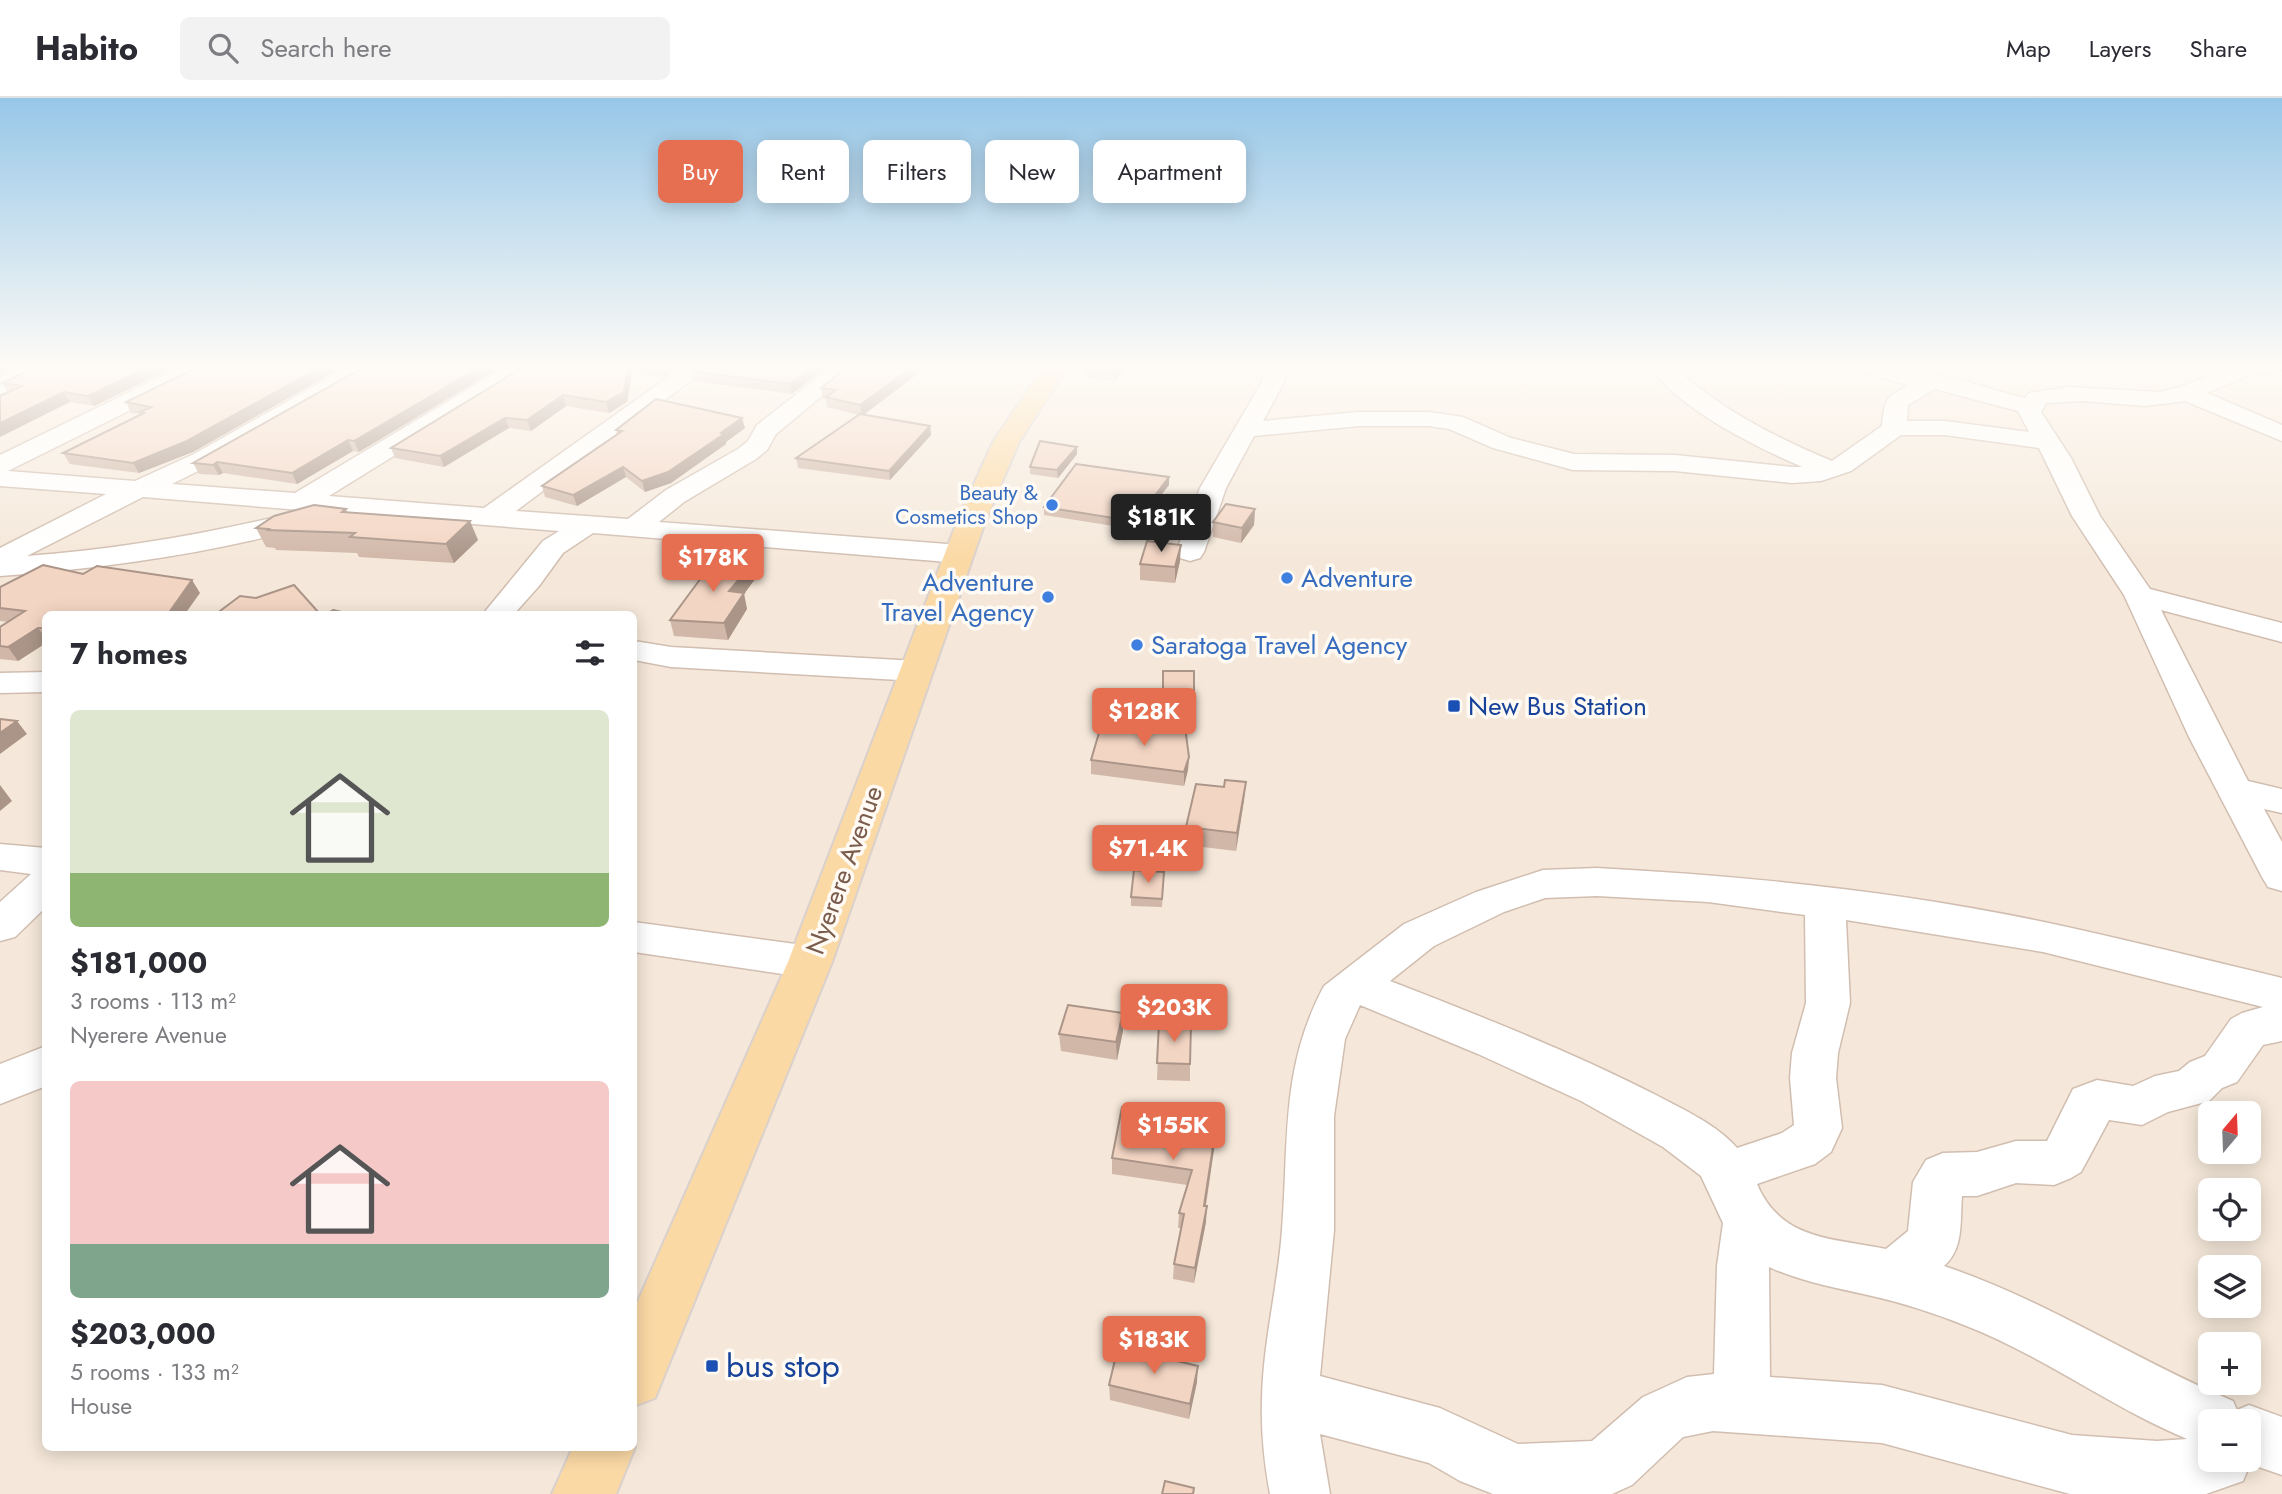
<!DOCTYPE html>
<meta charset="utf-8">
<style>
body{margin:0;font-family:Jost,sans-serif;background:#f2f2f3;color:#2b2b33;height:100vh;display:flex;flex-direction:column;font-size:26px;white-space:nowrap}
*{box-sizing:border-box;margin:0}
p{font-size:23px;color:#7c7c81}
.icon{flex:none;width:38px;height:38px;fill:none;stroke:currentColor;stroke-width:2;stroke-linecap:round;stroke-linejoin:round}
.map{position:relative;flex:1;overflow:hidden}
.sheet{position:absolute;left:42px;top:513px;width:595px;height:840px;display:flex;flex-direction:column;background:#fff;border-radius:10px;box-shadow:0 4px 18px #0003}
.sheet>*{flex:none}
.guide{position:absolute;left:658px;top:42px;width:665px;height:63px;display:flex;gap:14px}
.needle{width:46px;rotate:19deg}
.fabs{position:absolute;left:2198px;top:1003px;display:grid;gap:14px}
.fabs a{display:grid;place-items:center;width:63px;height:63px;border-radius:10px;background:#fff;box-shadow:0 4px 18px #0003;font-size:35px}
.price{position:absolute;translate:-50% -60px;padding:0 16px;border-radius:7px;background:#e76f51;color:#fff;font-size:23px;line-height:46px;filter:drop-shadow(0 2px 4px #0008)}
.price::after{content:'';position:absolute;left:50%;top:42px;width:21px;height:16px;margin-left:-10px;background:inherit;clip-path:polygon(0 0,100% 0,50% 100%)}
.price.selected{background:#222;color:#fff}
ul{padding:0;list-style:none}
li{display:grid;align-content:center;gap:14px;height:371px;padding:0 28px}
li span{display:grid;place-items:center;height:217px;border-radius:10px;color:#555}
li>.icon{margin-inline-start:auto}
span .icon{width:126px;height:126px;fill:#fffc;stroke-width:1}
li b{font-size:30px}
h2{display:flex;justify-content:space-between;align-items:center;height:84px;padding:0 28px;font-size:30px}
.chip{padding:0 24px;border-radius:10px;background:#fff;box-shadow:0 4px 18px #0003;font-size:24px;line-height:63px}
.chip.selected{background:#e76f51;color:#fff}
header{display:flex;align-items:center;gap:42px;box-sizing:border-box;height:98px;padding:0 35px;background:#fff;border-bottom:2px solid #e1e1e2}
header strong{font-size:33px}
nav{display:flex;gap:38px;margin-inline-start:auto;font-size:24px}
.search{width:490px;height:63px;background:#f2f2f3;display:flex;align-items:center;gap:18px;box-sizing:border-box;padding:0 24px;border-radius:10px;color:#7c7c81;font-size:26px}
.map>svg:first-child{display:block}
</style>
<header>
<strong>Habito</strong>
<div class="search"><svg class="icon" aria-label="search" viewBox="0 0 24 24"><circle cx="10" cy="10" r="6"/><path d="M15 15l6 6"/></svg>Search here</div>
<nav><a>Map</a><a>Layers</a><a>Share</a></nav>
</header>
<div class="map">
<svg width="2282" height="1396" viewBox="0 0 2282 1396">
<rect width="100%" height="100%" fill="#fdf6ec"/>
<path fill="#f5e8da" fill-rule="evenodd" d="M0,268H2282V1396H0ZM46,516H634V1349H46ZM2210,1015H2249V1054H2210ZM2210,1092H2249V1130H2210ZM2210,1169H2249V1208H2210ZM2210,1246H2249V1284H2210ZM2210,1323H2249V1362H2210Z"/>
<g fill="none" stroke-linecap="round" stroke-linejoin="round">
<g stroke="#d1beb0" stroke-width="3">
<g id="minor">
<path d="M24,268H52L49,273L0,296V280Z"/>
<path d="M183,268H212L209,273L8,373L135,383L194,356L350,268H377L374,273L212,366L172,386L295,395L507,268H534L531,273L329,398L484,410L684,268H710L516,413L628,421L666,392L738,351L748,343L757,327L833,268H858L776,336L767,352L756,361L684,404L659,424L960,447L970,450L974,456L970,462L960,465L593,435L563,455L539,488L514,516H483L543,443L559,433L310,413L317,414L321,420L317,426C213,455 108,470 0,478V450L106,396L0,388V357ZM143,399L300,412H305C213,435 122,451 27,458Z"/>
<path d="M1267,268H1289L1284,284L1263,323L1359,314H1429L1463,319L1511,340L1574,356L1675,357L1792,369H1802C1754,348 1679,311 1649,268H1673C1720,311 1774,339 1832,363L1882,328C1885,301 1884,301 1908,287L1860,273L1857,268C1891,268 1927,274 1961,282C1983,288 2003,295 2025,300L2029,295L2068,289L2160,294L2181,289L2231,268H2282L2281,273L2246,278L2207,295L2282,327V343L2185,303L2145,308L2084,303L2046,305L2041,314L2071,360L2100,418L2150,491L2282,525V544L2161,512L2248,683L2282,691V715L2264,711L2282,744V793L2268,789L2262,779L2189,639L2124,497L2072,418L2039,350L1945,337H1901L1851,373L1821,383L1792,385L1675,373L1573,372L1493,350L1449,331L1429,328H1359L1254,338L1226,390L1204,454L1200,460L1190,463L1180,460L1176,454L1200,390L1262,284ZM1935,291L2018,313L2029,334L1945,323H1907L1908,307Z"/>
<path d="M634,543L671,549L917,563L929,566L933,573L929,580L917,583L671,569L634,562Z"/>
<path d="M46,574V594L0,595V575Z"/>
<path d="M0,746L46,750V809L15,839L0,843V804L31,776L0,772Z"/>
<path d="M1597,770C1746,778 1898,793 2044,824C2124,841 2203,861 2282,880V943L2263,947L2237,984L2222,990L2209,1003L2168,1014L2142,1027L2109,1022L2081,1074L2071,1080L2054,1087L2016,1085L1977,1098H1962C1960,1123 1964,1151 1944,1168C2046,1202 2135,1262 2233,1303L2237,1312L2249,1307L2282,1319V1377L2250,1366L2243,1383L2206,1396H2070L1882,1345L1713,1333L1683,1339L1632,1387L1612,1396H1493L1460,1383L1429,1365L1320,1336L1330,1396H1270C1264,1364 1261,1333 1262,1301C1263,1244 1278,1188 1282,1132C1289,1044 1280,970 1324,888L1404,826L1476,794L1543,772ZM1597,798L1708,804L1805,817L1806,905L1792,955L1790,980L1794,1027L1782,1035L1737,1050C1716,1026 1684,1012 1656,997C1570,953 1480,918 1390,883L1434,848L1504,814L1545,800ZM1846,822L2043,854L2263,909L2242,915L2231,921L2205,958L2190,964L2179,973L2155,978L2133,988L2097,982L2073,991L2047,1043H2016L1977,1054L1943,1055L1926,1062L1913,1084L1908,1133L1886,1151C1834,1140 1781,1143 1757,1086L1815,1066L1831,1054L1842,1030L1836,980L1838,955L1850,905ZM1360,907L1478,956L1581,1003L1663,1049L1701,1078L1723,1125L1717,1168L1714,1276L1687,1279L1643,1299L1592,1343L1518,1346L1440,1310L1320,1278L1334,1132V1018L1345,941ZM1769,1169C1802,1184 1837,1190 1872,1198C1903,1205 1934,1215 1964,1227C2042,1257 2110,1309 2187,1341L2157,1343L2072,1337L1882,1287L1770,1279ZM2210,1323H2249V1362H2210Z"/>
<path d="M634,824L810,848L825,853L831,864L825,875L810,880L634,854Z"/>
<path d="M46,948V988L0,1006V966Z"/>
</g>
</g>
<g stroke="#dad1cd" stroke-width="4">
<g id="major">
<path d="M1044,268H1068L1019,344L985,424L832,864L655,1300L634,1308V1212L788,864L957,424L993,344Z"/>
<path d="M634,1346L635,1349L616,1396H552L573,1349H634Z"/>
</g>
</g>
<use href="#minor" fill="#fff" fill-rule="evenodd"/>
<use href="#major" fill="#fbd9a5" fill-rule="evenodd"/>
</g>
<g fill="#d1b7a8">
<path d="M177,268L94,308L8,294L2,285Z"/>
<path d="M200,268H345L193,354L139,375L70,366L63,355L141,316L131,315L126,304Z"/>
<path d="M366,268L359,354L353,353L297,386L223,375L219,377L199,376L193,365Z"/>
<path d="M525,268H680L663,279L632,275L627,304L609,315L566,308L531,333L509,330L444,369L395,360L391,350Z"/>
<path d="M829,268L792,296L694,283L691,273Z"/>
<path d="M928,268L863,317L930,328L931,337L890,382L798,370L796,360L859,317L827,309L826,301H823L821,290Z"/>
<path d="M1084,268H1126L1116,282L1087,280V278L1084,277Z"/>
<path d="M745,330L726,344V346L671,385L645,394L626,379L577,408L545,399L542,388L617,337L616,332Z"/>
<path d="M1077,349V356L1058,380L1030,376V369Z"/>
<path d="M1169,379V387L1153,407L1136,404L1120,429L1044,417V409Z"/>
<path d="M346,411L348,415L478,442L454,465L359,459L357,455L276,452L275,450L266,449L256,430Z"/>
<path d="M1255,411L1254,427L1241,445L1213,439V424Z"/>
<path d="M1180,463L1175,485L1140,482V466Z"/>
<path d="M83,476L200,495L46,516V545L18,563L0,561V529L9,524L0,523V489Z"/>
<path d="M755,481L744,496L747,511L728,542L674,538L670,522Z"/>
<path d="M1163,573H1194V602L1163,601Z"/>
<path d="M1189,659L1188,672L1184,688L1091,676V662Z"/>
<path d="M1244,702L1236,753L1186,747V729Z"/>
<path d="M1164,783L1162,809L1131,808V799Z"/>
<path d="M1159,925L1190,966V983L1157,982Z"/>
<path d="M1123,933L1117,962L1061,953L1059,936Z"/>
<path d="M1217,1022L1216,1038L1206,1108V1124L1194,1185L1173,1181L1174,1166L1181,1130H1178L1179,1115L1187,1087L1112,1076V1060Z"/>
<path d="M1197,1284L1189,1321L1110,1302L1109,1287Z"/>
</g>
<g fill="#aa9588">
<path d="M0,268H18L0,277Z"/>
<path d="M151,268H177L94,308L88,298Z"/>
<path d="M323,268H345L193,354L139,375L133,365Z"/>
<path d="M482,268H503L359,354L354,343Z"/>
<path d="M628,268H630L632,275L627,304L609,315L606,304Z"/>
<path d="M663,268H680L663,279L661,270Z"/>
<path d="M814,268H829L792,296L790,286Z"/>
<path d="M914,268H928L862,318L860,307Z"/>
<path d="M1119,268H1126L1116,282L1115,273Z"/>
<path d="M64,294L70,304L0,339V325Z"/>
<path d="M563,297L566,308L531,333L527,322Z"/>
<path d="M505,320L509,330L444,369L440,358Z"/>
<path d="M742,320L745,330L726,344V346L671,385L645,394L642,383L721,335Z"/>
<path d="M930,328L931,337L890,382L889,373Z"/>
<path d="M348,342L353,353L297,386L292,375Z"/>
<path d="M1077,349V356L1058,380L1057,372Z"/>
<path d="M217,364L223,375L219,377L213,367Z"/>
<path d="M623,369L626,379L577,408L573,397Z"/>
<path d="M1169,379V387L1153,407V400Z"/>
<path d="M1136,397V404L1120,429V421Z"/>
<path d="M1255,411L1254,427L1241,445L1242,430Z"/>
<path d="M470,423L478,442L454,465L446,446Z"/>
<path d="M1181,447L1180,463L1175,485V469Z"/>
<path d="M752,466L755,481L744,496L747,511L728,542L724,525L729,493Z"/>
<path d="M192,482L200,495L185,516H168Z"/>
<path d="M38,530L46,540V545L18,563L8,549Z"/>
<path d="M17,623L27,636L0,656V635Z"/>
<path d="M1189,659L1188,672L1184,688V674Z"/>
<path d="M1246,684L1244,702L1236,753L1237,735Z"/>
<path d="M0,687L12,703L0,713Z"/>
<path d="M1123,915V933L1117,962L1116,944Z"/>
<path d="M1217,1022L1216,1038L1203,1123L1204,1108Z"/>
<path d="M1207,1108L1206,1124L1194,1185L1195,1170Z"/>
<path d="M1198,1268L1197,1284L1189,1321L1190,1306Z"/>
</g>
<g fill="#f3d5c3" stroke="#aa9588" stroke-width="2">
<path d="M39,268H151L88,298L64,294L0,325V298L22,288L2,285Z"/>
<path d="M200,268H323L187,343L133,365L63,355L144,315L140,314L151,309L126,304Z"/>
<path d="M366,268H482L354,343L348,342L292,375L217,364L213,367L193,365Z"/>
<path d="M525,268H628L624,294L606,304L563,297L527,322L505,320L440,358L391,350Z"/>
<path d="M699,268H814L790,286L691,273Z"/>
<path d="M849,268H914L860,307L826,299L836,292L821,290Z"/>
<path d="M1085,268H1119L1115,273L1087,270L1088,268Z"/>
<path d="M656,301L742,320L721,335L724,336L668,374L642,383L623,369L573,397L542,388L622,333L616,332Z"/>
<path d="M860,316L930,328L889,373L796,360Z"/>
<path d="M1040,343L1077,349L1057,372L1030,369Z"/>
<path d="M1076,366L1169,379L1153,400L1136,397L1120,421L1044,409Z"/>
<path d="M1226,406L1255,411L1242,430L1213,424Z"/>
<path d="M314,407L346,411L342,414L470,423L446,446L350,439L355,435L266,432L268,431L256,430L274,418Z"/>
<path d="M1147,443L1181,447L1175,469L1140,466Z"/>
<path d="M715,461L752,466L729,493L744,495L724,525L670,522Z"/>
<path d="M43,467L83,476L97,468L192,482L168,516L171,514L191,516H46V530H38L8,549L0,548V529L25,513L0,510V489Z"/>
<path d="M294,487L320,516H216L240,498L256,500Z"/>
<path d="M333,512L350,516H327Z"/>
<rect x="1163" y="573" width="31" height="20"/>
<path d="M0,621L17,623L0,635Z"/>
<path d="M1101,628L1131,631L1185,629L1189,659L1184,674L1091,662Z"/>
<path d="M1225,682L1246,684L1237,735L1186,729L1196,686L1224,689Z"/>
<path d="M1134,772L1164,774L1162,801L1131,799Z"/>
<path d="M1068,907L1123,915L1116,944L1059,936Z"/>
<path d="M1159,925L1191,926L1190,966L1157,965Z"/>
<path d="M1122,1009L1217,1022L1204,1108H1207L1195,1170L1174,1166L1184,1116L1179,1115L1192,1072L1112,1060Z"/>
<path d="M1118,1249L1198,1268L1190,1306L1109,1287Z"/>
<path d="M1165,1383L1194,1390L1193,1396H1162Z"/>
</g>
<linearGradient id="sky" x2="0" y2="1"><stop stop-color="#97c7e8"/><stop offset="0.58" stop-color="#fefbf6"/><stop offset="1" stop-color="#fefbf6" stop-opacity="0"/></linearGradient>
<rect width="2282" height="463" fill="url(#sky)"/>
<g fill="#3f7fe0" stroke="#fffaf3" stroke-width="2.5">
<circle cx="1052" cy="407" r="7"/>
<circle cx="1287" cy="480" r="7"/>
<circle cx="1048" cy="499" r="7"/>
<circle cx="1137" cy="547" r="7"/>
</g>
<g fill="#1a4fb4" stroke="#fffaf3" stroke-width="2.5">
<rect x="1447" y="601" width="14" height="14" rx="3.5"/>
<rect x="705" y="1261" width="14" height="14" rx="3.5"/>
</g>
<g text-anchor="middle" stroke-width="7" stroke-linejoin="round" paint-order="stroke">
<g font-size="21" fill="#366cbe" stroke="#fffaf3" text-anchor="end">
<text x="1038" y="402">Beauty &amp;<tspan x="1038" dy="24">Cosmetics Shop</tspan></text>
</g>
<g font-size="26" fill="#366cbe" stroke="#fffaf3" text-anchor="start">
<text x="1301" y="489">Adventure</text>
<text x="1034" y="493" text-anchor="end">Adventure<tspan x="1034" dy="30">Travel Agency</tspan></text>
<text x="1151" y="556">Saratoga Travel Agency</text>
</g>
<g font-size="26" fill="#164399" stroke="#fffaf3" text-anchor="start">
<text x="1468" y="617">New Bus Station</text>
</g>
<g font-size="26" fill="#7a5c4d" stroke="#fffaf3">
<text transform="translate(844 772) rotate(-70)" y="9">Nyerere Avenue</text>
</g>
<g font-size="32" fill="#164399" stroke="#fffaf3" text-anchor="start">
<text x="726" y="1279">bus stop</text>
</g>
</g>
</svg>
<div class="fabs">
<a><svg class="needle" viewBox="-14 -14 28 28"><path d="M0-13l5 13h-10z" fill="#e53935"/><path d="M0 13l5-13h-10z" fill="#7c7c81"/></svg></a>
<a><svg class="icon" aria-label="locate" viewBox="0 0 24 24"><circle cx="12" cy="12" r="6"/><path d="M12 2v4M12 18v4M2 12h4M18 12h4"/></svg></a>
<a><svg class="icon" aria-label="layers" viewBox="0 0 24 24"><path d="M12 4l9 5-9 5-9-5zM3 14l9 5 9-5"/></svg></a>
<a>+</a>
<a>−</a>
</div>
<b class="price selected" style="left:1161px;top:456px">$181K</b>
<b class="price" style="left:713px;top:496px">$178K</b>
<b class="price" style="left:1144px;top:650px">$128K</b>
<b class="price" style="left:1148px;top:787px">$71.4K</b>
<b class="price" style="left:1174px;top:946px">$203K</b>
<b class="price" style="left:1173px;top:1064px">$155K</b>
<b class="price" style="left:1154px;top:1278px">$183K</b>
<div class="guide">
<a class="chip selected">Buy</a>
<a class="chip">Rent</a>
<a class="chip">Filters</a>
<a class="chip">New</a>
<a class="chip">Apartment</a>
</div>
<section class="sheet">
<h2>7 homes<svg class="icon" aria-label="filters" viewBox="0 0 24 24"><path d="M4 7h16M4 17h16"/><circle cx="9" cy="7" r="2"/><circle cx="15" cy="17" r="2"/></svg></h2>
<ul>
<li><span style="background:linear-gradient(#dfe7d0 75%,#8fb573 0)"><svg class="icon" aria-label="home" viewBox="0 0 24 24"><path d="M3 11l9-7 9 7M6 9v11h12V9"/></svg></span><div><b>$181,000</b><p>3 rooms · 113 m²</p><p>Nyerere Avenue</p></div></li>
<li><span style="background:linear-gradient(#f6c9c9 75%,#7fa58c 0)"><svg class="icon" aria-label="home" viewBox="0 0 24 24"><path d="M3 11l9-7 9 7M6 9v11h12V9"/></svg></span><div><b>$203,000</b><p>5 rooms · 133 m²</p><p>House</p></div></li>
</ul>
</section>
</div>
